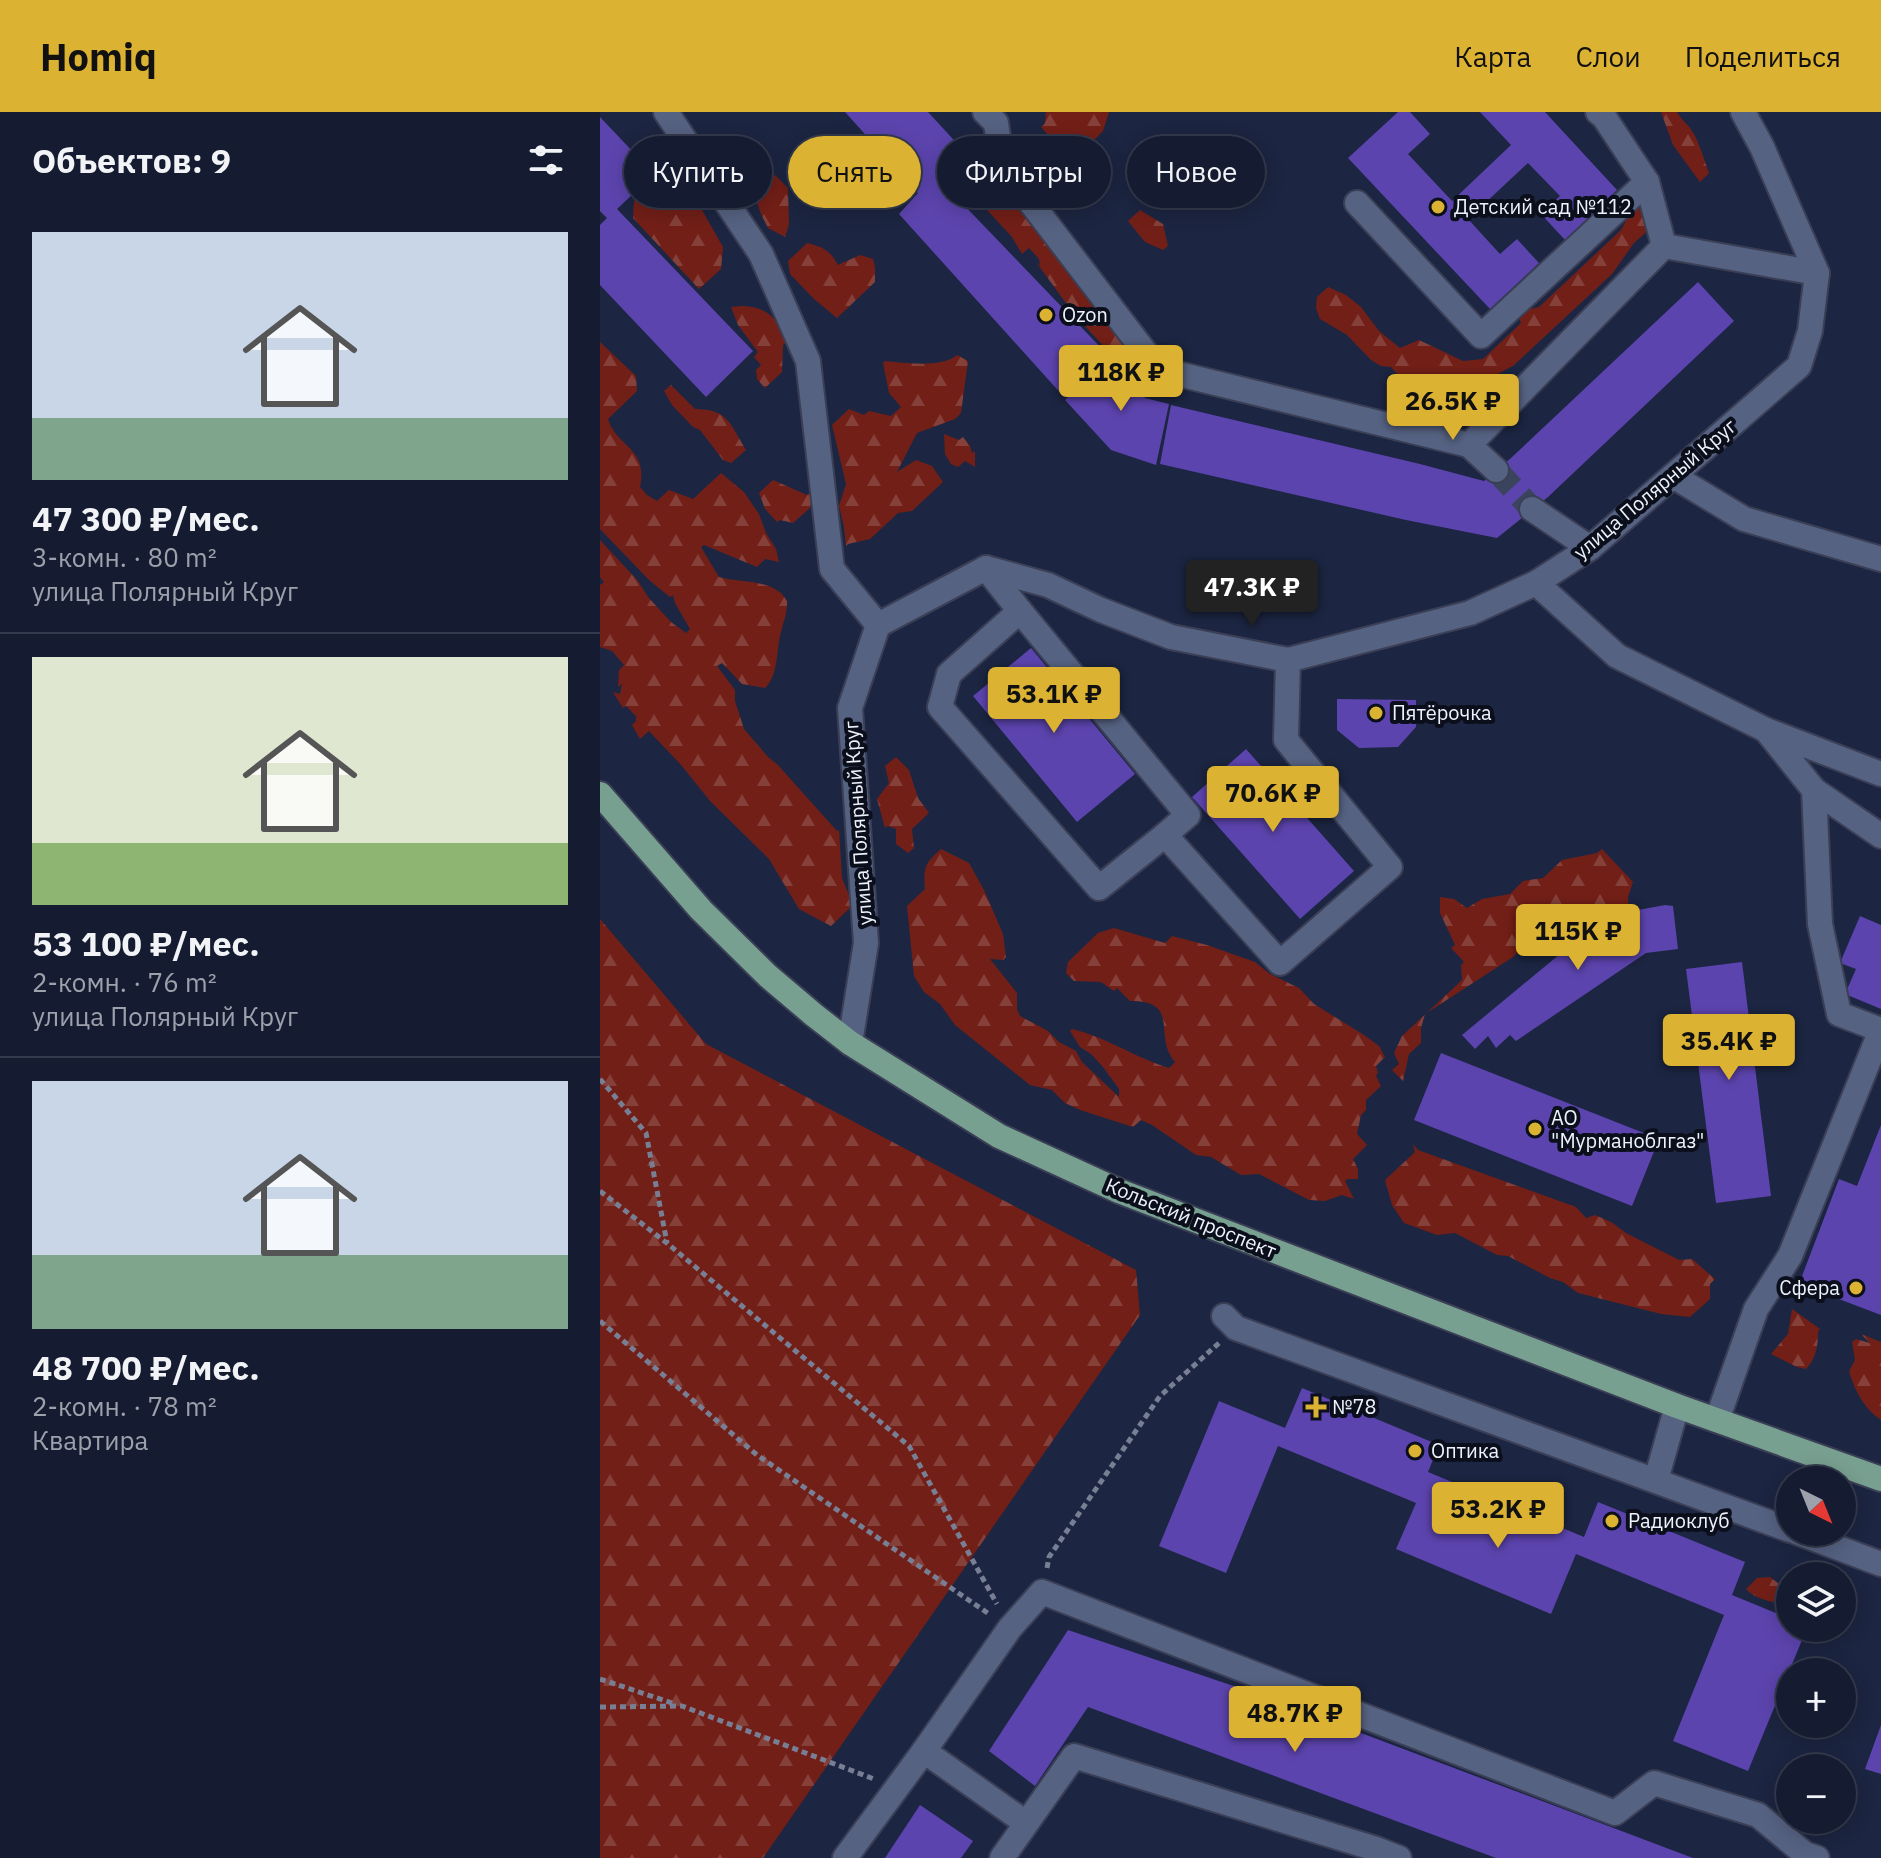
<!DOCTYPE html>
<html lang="ru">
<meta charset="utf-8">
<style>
body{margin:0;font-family:"IBM Plex Sans",sans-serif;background:#1e2539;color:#f1f3f6;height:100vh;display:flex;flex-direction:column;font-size:30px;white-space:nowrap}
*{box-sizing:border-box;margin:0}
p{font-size:26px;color:#9da1ab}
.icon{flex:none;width:44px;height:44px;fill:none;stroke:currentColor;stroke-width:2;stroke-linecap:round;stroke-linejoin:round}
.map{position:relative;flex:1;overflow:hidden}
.panel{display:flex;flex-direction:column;background:#151c31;width:600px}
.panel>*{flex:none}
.hud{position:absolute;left:24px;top:24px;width:760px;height:72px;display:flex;gap:16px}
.needle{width:52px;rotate:137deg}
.buttons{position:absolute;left:1176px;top:1354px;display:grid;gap:16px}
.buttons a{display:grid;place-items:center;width:80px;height:80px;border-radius:50%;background:#151c31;box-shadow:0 4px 20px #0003,0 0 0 2px #343a4d;font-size:40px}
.price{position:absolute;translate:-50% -68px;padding:0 18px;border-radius:8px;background:#dcb233;color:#111;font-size:26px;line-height:52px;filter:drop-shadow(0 2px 4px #0008)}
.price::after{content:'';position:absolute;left:50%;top:48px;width:24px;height:18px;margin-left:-12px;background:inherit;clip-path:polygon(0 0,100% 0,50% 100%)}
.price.active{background:#222;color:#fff}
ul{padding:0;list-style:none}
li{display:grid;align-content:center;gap:16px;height:424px;padding:0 32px}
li+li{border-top:2px solid #343a4d}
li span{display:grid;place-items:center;height:248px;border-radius:0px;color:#555}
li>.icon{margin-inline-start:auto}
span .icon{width:144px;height:144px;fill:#fffc;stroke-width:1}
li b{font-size:34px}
h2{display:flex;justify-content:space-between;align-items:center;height:96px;padding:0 32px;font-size:34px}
.tag{padding:0 28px;border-radius:36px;background:#151c31;box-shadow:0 4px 20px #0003,0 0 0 2px #343a4d;font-size:28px;line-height:72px}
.tag.active{background:#dcb233;color:#111}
header{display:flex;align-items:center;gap:48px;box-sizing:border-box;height:112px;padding:0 40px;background:#dcb233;color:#111}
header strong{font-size:38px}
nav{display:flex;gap:44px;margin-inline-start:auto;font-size:28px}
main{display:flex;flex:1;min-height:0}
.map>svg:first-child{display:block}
</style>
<header>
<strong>Homiq</strong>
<nav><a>Карта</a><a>Слои</a><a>Поделиться</a></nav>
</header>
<main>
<section class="panel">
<h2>Объектов: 9<svg class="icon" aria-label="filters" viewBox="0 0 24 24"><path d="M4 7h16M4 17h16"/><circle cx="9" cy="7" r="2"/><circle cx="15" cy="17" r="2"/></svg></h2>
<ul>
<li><span style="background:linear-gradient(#c9d6e8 75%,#7fa58c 0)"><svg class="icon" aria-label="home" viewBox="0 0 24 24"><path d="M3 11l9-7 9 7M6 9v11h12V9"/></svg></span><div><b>47 300 ₽/мес.</b><p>3-комн. · 80 m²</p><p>улица Полярный Круг</p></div></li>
<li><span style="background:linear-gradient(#dfe7d0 75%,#8fb573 0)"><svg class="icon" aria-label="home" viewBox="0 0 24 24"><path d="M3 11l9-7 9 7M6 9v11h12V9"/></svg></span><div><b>53 100 ₽/мес.</b><p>2-комн. · 76 m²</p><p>улица Полярный Круг</p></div></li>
<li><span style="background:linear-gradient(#c9d6e8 70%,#7fa58c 0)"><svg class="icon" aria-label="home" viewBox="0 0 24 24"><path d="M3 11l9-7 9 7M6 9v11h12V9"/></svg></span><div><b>48 700 ₽/мес.</b><p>2-комн. · 78 m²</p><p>Квартира</p></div></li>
</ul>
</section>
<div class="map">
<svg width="1281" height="1746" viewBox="0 0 1281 1746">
<defs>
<pattern id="forest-firs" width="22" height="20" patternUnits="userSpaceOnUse" patternTransform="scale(2)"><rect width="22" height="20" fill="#721f17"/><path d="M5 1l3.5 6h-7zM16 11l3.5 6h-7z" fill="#86403a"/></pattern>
</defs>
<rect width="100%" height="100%" fill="#1c2541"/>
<g fill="url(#forest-firs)">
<path d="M446,0H509L503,19L493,29L463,31L449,24L441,15L445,11Z"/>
<path d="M1061,0H1077C1080,6 1085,10 1090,16C1100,30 1103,46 1109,61L1100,70L1073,33Z"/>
<path d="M368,39L380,63L409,88L473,156L541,253L507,238L474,202L436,150L440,154L439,147L429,136L422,142L412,125L341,48L350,40L370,46Z"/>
<path d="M175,63L188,76L189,112L185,125L168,116L161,102L150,70L172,65Z"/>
<path d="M59,66L98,91L123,135L121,157L99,177L33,106L34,89Z"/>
<path d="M1038,86L1041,99L1054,113L1034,131L1012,162L913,254L851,286L809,275L791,255L781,254L771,248L747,223L720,207L716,196L717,185L728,175L746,183L761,195L779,219L800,236L819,228L863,249L883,247L921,211L917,200L939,195L1021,118Z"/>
<path d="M540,98L563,112L568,134L563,138L545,130L528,109Z"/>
<path d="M207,131C223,135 230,138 238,153L260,143L273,147L275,155V170L237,206L214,187L190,162L188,149Z"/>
<path d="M142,194C169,195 175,207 189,228L183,233L182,260L165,276L157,267L156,258L161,253L154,245L158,240L138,213L131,195Z"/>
<path d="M0,230L36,264L37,279L8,307C17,336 48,335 40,375L47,383L57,389L69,378L93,387L121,361L144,380L159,402L166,421L176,437L179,450L165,447L157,455L104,433L101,435L119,465C137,470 163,468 178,479C182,481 184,485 187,489C187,504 184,507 181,520C176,538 179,563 165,576L142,572L122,551L117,554L135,578V589L144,617L168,645L177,652L237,719L239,718L242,766L253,793L231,814L199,797L169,747L110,689L82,654L49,619L40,627L32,613L36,609V604L26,594L23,596L13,580L20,582L22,572L18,575L19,558L24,553L12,539L0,535V473L4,470L0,465V428L38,469L48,485L71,510L86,521L90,517L75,491L73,483L70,485L49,468L0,417Z"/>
<path d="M357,243L368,249L361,301L355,307L317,321L297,360L316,348L332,354L343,370L312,399L298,401L270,427L248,432L246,434L244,415L239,394L246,372L232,313L249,297L264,303L269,299L291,304L301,295L289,281L283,251L285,249C304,251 343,256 357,243Z"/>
<path d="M71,273L95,297C128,297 130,312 146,338L131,351L123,348L100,318L93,315L72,293L64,279Z"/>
<path d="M344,322L359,328L363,325L370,334L372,341L375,339V355L365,349L358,355L351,352L345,342Z"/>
<path d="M173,368L207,383L214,377L210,396L193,411L180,408L177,410L165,397L159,381Z"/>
<path d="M296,645L309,658L318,686L329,701L312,717L314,736L308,741L296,732V717L288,714L285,716L277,687L289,671L285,654Z"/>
<path d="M341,737L369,751L384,778L403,822L406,845L403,848L390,847L417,881V897L420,904L448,919L459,930L476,939L482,950L519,985V977L503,955L491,942L480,935L470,919L472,917C506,925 536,946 569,956L575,950C552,923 582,889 530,889L517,876L514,879L501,870L474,869L466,861L468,850L498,821L514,816L565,831L572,824L607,833L655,850L670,862L699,876L714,892L764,923L779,934L785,945L776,954L778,961L776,964L781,974L766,988V998L761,1003L757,1022L767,1033L753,1047L758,1057V1067H748L745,1069L754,1087L742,1083L725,1089L709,1088L659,1062L641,1063L611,1045L596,1043L552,1013L541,1008L533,1015L480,998L465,991L452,978L430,973L355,913L340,892L324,880L314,864L307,794L325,777C323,755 325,751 341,737Z"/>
<path d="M1002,737L1033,770L1028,785L1029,799L992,793L984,800L965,797L913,845L825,902L821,916V931L809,942L803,969L792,958L799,952L794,941L802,924L862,868L861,853L864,850L851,836L855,833L840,801V785L854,787L867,796L882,787L910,782L923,769L943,766L962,748L997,741Z"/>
<path d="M0,807L106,932L536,1158L540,1203L163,1746H0Z"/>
<path d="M813,1032L818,1038L976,1095L986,1106L995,1103L1011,1110L1026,1121L1079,1148L1092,1147L1115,1167L1110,1172V1187L1090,1205L1061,1202L978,1181L963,1170L950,1166L908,1144L897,1143L855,1121L837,1123L804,1111L792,1093L785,1068L815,1040Z"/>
<path d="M1192,1197L1220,1217L1218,1220C1218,1234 1216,1247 1206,1257L1197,1255L1171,1242L1188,1222Z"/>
<path d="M1261,1222L1281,1230V1308C1264,1297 1254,1277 1249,1259L1255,1248L1252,1230L1256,1227L1270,1231Z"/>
<path d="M1170,1465L1188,1479L1185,1482V1491C1172,1491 1155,1487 1146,1477L1157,1466Z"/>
</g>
<g fill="#5c44ae">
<path d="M245,0H328L363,38L337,65L507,242L464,285L299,102L318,81Z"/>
<path d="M798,0H810L830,22L808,42L852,89L911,33L880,0H945L1017,78L965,128L941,102L960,84L928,51L868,107L900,142L917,127L939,151L890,197L748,46Z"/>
<path d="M0,5L54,62L17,97L153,239L106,285L0,173V113L7,106L0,99Z"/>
<path d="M1098,170L1134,209L948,385L897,426L806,408L560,352L571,293L820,352L884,369L911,346Z"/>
<path d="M509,245L545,286L569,292L556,353L511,338L465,288Z"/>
<path d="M431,536L535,662L477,710L373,584Z"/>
<path d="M737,587L816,588V615L798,635L759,636L737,618Z"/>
<path d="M646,637L754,759L700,807L592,685Z"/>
<path d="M1065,793L1073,794L1078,837L1046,841L916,929L910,923L896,936L888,924L875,937L862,923L1006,804Z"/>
<path d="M1260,804L1281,813V897L1245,882L1256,857L1240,851Z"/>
<path d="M1142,850L1171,1084L1116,1091L1086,857Z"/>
<path d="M841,941L1059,1027L1032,1094L814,1008Z"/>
<path d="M1281,1013V1203L1199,1172L1239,1067L1257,1074Z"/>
<path d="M702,1276L839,1333L828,1360L984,1425L998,1390L1145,1450L1132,1483L1190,1507V1516H1207L1148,1659L1073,1629L1124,1503L976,1442L951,1502L796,1437L816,1391L678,1334L626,1461L559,1434L619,1289L685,1316Z"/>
<path d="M468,1518L675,1588L666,1616L676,1589L1093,1746H896L488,1595L435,1674L389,1639Z"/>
<path d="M1281,1613V1662L1265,1657Z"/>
<path d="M320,1693L373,1729L361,1746H285Z"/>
</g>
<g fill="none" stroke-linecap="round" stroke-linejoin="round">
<path stroke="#3b445d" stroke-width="24" stroke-dasharray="24 12" stroke-linecap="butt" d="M896,358L932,397"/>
<g stroke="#3a3f56" stroke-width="28">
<g id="minor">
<path d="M66,0L161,142L208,249L232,457L278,513"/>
<path d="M385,0L396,11L402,53L558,257L869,333L1064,134L1217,161"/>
<path d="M998,0L1004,5L1047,70L1064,134"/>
<path d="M757,91L881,224L1047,70"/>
<path d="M869,333L896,358"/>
<path d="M1073,364L1144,407L1281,447"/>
<path d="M932,397L990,436"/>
<path d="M386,456L420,499L349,562L340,595L499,776L565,723L680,851L790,755L686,628L688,548"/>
<path d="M936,471L1017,544L1166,618"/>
<path d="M420,499L588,703L565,723"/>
<path d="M1214,678L1166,618L1281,662"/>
<path d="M1281,724L1214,678L1220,812L1239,902L1281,918"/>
<path d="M250,931L266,831L250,596L278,513L386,456L448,473L501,498L571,525L688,548L870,501L936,471L990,436L1199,254L1210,219L1217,161L1162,35L1143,0"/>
<path d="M624,1204L636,1216L1190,1418"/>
<path d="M1117,1308L1156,1197L1190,1144L1281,918"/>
<path d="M1056,1368L1077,1294"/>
<path d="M1196,1420L1281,1452"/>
<path d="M324,1639L426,1711"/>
<path d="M245,1746L324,1639L410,1516L442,1480L1015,1701L1054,1671L1158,1703L1205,1742L1217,1746"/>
<path d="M402,1746L474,1644L776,1737L799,1746"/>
</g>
</g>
<g stroke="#3a3f56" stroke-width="28">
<path id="major" d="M0,682L101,798L168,864L214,903L250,931L399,1024L519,1079L1077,1294L1281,1367"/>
</g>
<g stroke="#787f94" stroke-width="5" stroke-dasharray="6 4" stroke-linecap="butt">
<path d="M0,967L46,1021L67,1131"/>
<path d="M0,1079L68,1132L309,1334L397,1492"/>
<path d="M0,1209L157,1343L389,1502"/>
<path d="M447,1456L449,1445L560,1284L619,1231"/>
<path d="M0,1567L75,1592"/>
<path d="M0,1595L82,1594L274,1667"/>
</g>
<use href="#minor" stroke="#566282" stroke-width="24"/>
<use href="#major" stroke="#78a090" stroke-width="24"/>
</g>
<g fill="#dcb233" stroke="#0b0f1b" stroke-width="3">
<circle cx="838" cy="95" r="8"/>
<circle cx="446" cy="203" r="8"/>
<circle cx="776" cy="601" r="8"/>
<circle cx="935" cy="1017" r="8"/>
<circle cx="1256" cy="1176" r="8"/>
<path d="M712 1283h8v8h8v8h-8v8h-8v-8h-8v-8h8z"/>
<circle cx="815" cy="1339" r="8"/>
<circle cx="1012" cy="1409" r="8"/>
</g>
<g text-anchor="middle" stroke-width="8" stroke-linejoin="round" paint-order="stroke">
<g font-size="20" fill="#edf2fd" stroke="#0b0f1b" text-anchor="start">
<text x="854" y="102">Детский сад №112</text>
<text x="462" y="210">Ozon</text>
<text x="792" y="608">Пятёрочка</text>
<text x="951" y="1013">AO<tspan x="951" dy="23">"Мурманоблгаз"</tspan></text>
<text x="1240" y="1183" text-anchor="end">Сфера</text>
<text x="732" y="1302">№78</text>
<text x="831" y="1346">Оптика</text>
<text x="1028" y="1416">Радиоклуб</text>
</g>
<g font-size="20" fill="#edf2fd" stroke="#0b0f1b">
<text transform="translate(1055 377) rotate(-40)" y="7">улица Полярный Круг</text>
<text transform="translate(258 711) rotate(-94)" y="7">улица Полярный Круг</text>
<text transform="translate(591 1106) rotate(22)" y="7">Кольский проспект</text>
</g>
</g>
</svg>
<div class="buttons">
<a><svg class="needle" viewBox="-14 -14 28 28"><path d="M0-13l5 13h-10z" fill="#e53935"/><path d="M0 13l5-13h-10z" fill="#9da1ab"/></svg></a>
<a><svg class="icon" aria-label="layers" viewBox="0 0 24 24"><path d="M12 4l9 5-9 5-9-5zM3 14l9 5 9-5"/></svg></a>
<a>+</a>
<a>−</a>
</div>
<b class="price" style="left:521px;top:301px">118K ₽</b>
<b class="price" style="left:853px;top:330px">26.5K ₽</b>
<b class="price active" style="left:652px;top:516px">47.3K ₽</b>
<b class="price" style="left:454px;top:623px">53.1K ₽</b>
<b class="price" style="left:673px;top:722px">70.6K ₽</b>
<b class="price" style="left:978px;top:860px">115K ₽</b>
<b class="price" style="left:1129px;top:970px">35.4K ₽</b>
<b class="price" style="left:898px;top:1438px">53.2K ₽</b>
<b class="price" style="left:695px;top:1642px">48.7K ₽</b>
<div class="hud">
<a class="tag">Купить</a>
<a class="tag active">Снять</a>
<a class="tag">Фильтры</a>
<a class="tag">Новое</a>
</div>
</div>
</main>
